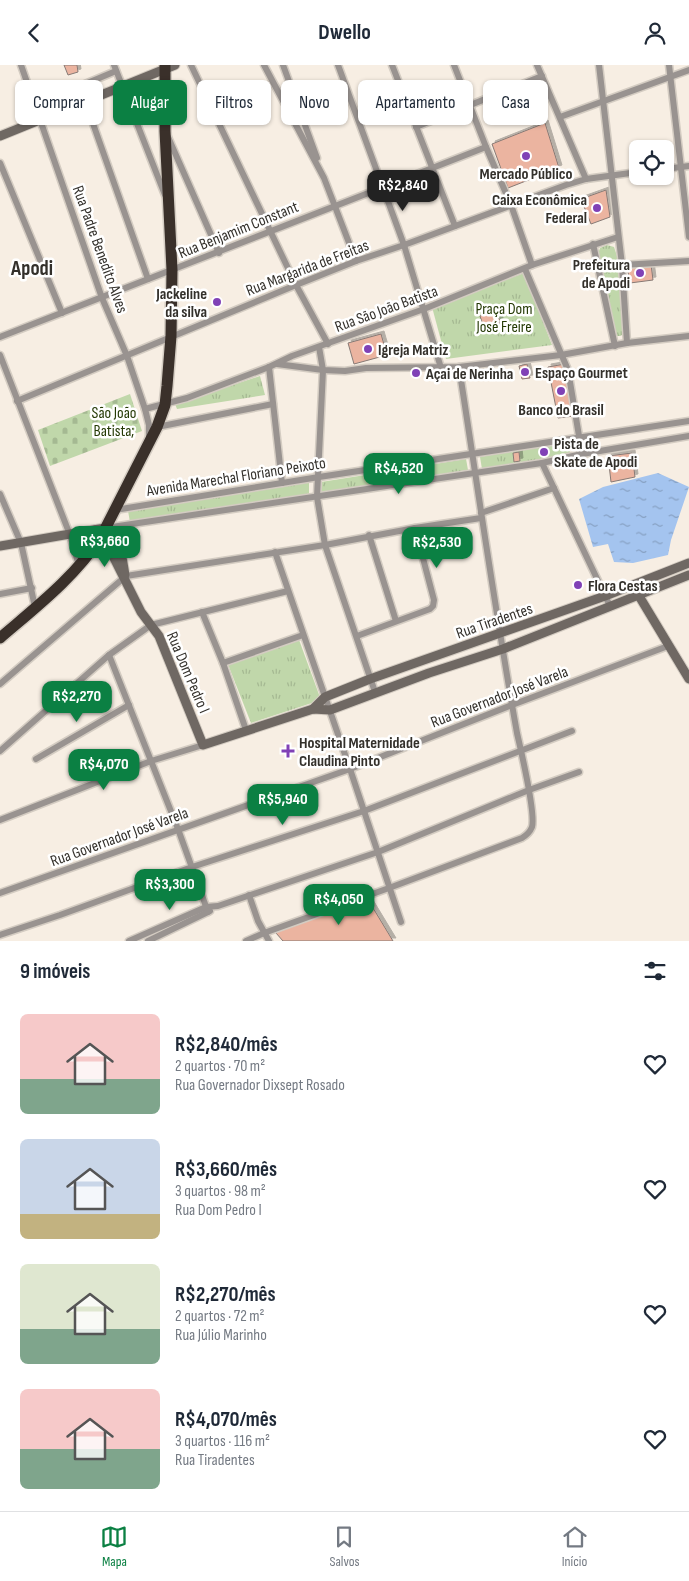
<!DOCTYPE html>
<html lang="pt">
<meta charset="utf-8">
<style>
body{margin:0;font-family:"Sofia Sans Condensed",sans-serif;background:#f6f6f7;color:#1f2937;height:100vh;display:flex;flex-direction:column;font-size:19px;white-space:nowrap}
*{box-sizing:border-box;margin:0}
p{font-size:16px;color:#747a83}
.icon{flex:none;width:28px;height:28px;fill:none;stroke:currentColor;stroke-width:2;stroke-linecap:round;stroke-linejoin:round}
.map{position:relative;height:876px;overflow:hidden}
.details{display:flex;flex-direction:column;background:#fff;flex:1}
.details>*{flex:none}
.top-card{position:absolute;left:15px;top:15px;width:660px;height:45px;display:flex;gap:10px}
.fabs{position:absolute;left:629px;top:75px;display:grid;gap:10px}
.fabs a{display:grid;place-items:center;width:45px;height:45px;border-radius:8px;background:#fff;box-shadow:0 1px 4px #0004;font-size:25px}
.price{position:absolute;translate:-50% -42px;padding:0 11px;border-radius:10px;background:#0b8043;color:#fff;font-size:16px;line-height:32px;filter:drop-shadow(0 1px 2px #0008)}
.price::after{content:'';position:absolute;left:50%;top:30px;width:15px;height:11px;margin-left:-8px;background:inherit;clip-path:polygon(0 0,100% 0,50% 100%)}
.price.current{background:#222;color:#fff}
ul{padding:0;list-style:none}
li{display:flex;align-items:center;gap:15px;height:125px;padding:0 20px}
li span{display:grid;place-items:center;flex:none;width:140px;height:100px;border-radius:8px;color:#555}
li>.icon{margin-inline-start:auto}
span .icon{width:60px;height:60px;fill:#fffc;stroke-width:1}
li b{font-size:21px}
h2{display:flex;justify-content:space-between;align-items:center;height:60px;padding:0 20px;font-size:21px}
.pill{padding:0 18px;border-radius:8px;background:#fff;box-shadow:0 1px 4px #0004;font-size:18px;line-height:45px}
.pill.current{background:#0b8043;color:#fff}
header{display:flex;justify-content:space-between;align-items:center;height:65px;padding:0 20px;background:#fff;font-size:22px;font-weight:700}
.tab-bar{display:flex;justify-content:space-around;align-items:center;height:70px;border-top:1px solid #e0e1e3;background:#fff;font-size:14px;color:#747a83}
.tab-bar a{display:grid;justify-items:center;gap:2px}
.tab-bar .current{color:#0b8043}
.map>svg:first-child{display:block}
</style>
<header><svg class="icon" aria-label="back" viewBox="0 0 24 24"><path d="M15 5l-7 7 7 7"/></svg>Dwello<svg class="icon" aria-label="person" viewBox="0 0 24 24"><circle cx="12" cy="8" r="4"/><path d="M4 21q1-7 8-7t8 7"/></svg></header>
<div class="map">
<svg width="689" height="876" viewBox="0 0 689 876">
<defs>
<pattern id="grass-tufts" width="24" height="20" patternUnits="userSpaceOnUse" patternTransform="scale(1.25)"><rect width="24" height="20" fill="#c0d7aa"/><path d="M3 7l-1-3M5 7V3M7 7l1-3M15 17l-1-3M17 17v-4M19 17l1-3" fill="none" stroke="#a5b992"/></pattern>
<pattern id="cemetery-stones" width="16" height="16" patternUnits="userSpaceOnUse" patternTransform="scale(1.25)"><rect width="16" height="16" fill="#c0d7aa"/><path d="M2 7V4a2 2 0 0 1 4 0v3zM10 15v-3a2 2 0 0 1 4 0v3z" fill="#a5b992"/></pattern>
<pattern id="water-ripples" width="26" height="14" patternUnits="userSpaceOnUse" patternTransform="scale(1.25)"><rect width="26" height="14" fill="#a4c4ef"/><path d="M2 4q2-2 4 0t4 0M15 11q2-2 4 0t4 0" fill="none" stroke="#86a0c2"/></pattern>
<filter id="shadow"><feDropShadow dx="3" dy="-3" stdDeviation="0" flood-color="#0004"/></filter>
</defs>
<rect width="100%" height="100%" fill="#f7eee3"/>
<g fill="url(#grass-tufts)">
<path d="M607,180L614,182L617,191L624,269L620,271H616L598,189L600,183Z"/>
<path d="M524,208L552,280L446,294L432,242Z"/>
<path d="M260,311L265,330L177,344L175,339Z"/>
<path d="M568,376L570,389L482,404L480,392Z"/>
<path d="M466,394L468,405L321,428V417Z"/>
<path d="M309,417V431L130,457L128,446Z"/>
<path d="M298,572L321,635L251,658L227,597Z"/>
</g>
<path fill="url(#cemetery-stones)" d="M130,329L142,366L50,401L38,365Z"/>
<path fill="#c0d7aa" d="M564,378L565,389L525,395L523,385Z"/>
<path fill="url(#water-ripples)" d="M658,408L689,422L671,475L668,490L633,498L614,497L608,479L593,482L579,434L603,422Z"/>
<g fill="#ebb4a0" stroke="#877a75" filter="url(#shadow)">
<path d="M64,0H77L78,7L68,10Z"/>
<path d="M545,58L559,103L508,123L492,79Z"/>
<path d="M606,125L610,152L591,159L581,134Z"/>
<path d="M651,199L653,215L630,218L627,201Z"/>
<path d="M492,246L500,255L498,265L485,266L480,251Z"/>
<path d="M381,269L387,290L354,299L348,278Z"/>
<path d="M527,299L530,313L522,314L519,301Z"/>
<path d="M565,299L574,351L558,353L548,302Z"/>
<path d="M519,387L520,396L514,397L513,388Z"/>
<path d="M632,388L635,412L611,417L608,391Z"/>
<path d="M367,833L393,876H283L276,868L278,864Z"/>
</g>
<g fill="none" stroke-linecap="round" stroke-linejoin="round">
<g stroke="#d4ccc2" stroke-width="9">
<g id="street">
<path d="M21,0L102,233L127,291L145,344L149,360V374"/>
<path d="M114,0L165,130"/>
<path d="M191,0L296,220L328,279"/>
<path d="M264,0L324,113L356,196"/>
<path d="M283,0L317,93"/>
<path d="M338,0L404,180L441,303"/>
<path d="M392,0L455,161"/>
<path d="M454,0L486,82L511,140L532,200"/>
<path d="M537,0L586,114"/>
<path d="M599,0L622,200L627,278"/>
<path d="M669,0L689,172"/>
<path d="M85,36L148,214"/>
<path d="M35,40L116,6"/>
<path d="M560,52L689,5"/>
<path d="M416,62L542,11"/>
<path d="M168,72L219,188"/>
<path d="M0,98L62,248"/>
<path d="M665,104L689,101"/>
<path d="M593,179L615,281"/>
<path d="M622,200L689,196"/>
<path d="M525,204L568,305L582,389"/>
<path d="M0,272L486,82"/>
<path d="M319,282L323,305L317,432L325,480L375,627"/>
<path d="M0,290L70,470L79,501"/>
<path d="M277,299L323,305L345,306L366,303L459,302L561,290L627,278L689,271"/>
<path d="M269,302L282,418"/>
<path d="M17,336L296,220L356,196L404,180L566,120L586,114L638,107"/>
<path d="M145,344L187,333L269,302L292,291L424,244L532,200L618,172"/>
<path d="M157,362L273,339"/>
<path d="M542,398L610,541"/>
<path d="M0,429L21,478L35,542"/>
<path d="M115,445L319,412L689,356"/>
<path d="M481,448L554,423"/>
<path d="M105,463L542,398L582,389L689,371"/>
<path d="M369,470L396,556"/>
<path d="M275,487L350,704L401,857"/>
<path d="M0,529L32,523"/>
<path d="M202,547L223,598L246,665"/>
<path d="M357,571L430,544L433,541L434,535L415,463"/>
<path d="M109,590L178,764L208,847"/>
<path d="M223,598L303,570"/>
<path d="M0,619L126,511L325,480L415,463L481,453"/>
<path d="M0,686L109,590L151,560L288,526"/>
<path d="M36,694L129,640"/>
<path d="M0,755L151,696L203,680"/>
<path d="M0,828L350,704L512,640L668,581"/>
<path d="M249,830L258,856L269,876"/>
<path d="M0,870L60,850L192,802L364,746L572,666"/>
<path d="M129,876L206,842L218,841L378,787L529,725L579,707"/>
<path d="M148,876L210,846"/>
<path d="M246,876L264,868L389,823L522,773C527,770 530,767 532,762C536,748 521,686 517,668C495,546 478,424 459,302"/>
</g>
</g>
<g stroke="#d4ccc2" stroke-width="11">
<g id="secondary">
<path d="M0,71L175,0"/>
<path d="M95,465L110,485L141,547L159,571L203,680L313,644L330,645L429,608L503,584L689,510"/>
<path d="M0,481L105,463C121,473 122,493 125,510"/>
<path d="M636,526L689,614"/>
<path d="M313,644L325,632L370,614L605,531L689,498"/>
</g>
</g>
<g stroke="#d4ccc2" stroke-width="14">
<path id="highway" d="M0,573C36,542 75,512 101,472L157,362L165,340L167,321L171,271L172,205L165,66V0"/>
</g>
<use href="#street" stroke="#999390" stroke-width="6"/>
<use href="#secondary" stroke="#6f6863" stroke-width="9"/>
<use href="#highway" stroke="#3a302a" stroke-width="11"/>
</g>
<g fill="#8041b6" stroke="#fff" stroke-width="2">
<circle cx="526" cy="91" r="5"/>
<circle cx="597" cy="143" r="5"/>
<circle cx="640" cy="208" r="5"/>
<circle cx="217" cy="237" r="5"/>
<circle cx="368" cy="284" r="5"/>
<circle cx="525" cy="307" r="5"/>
<circle cx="416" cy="308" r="5"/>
<circle cx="561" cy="326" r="5"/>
<circle cx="544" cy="387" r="5"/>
<circle cx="578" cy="520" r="5"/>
<path d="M285.5 678.5h5v5h5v5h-5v5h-5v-5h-5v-5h5z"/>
</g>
<g text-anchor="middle" stroke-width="5" stroke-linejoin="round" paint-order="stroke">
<g font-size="16" font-weight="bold" fill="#33302b" stroke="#fff" text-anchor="start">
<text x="526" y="114" text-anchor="middle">Mercado Público</text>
<text x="587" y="140" text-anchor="end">Caixa Econômica<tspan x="587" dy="18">Federal</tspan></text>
<text x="630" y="205" text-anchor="end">Prefeitura<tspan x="630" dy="18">de Apodi</tspan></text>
<text x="207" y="234" text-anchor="end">Jackeline<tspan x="207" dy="18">da silva</tspan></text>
<text x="378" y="290">Igreja Matriz</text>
<text x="535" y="313">Espaço Gourmet</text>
<text x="426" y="314">Açai de Nerinha</text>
<text x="561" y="350" text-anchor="middle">Banco do Brasil</text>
<text x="554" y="384">Pista de<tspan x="554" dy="18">Skate de Apodi</tspan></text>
<text x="588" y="526">Flora Cestas</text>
<text x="299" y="683">Hospital Maternidade<tspan x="299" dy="18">Claudina Pinto</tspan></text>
</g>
<g font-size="16" fill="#33302b" stroke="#fff">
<text transform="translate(238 164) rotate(-22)" y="6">Rua Benjamim Constant</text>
<text transform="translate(101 184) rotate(70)" y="6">Rua Padre Benedito Alves</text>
<text transform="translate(307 202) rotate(-21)" y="6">Rua Margarida de Freitas</text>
<text transform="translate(386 243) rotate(-20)" y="6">Rua São João Batista</text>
<text transform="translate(236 411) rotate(-9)" y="6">Avenida Marechal Floriano Peixoto</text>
<text transform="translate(494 555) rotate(-19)" y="6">Rua Tiradentes</text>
<text transform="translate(189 607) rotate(67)" y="6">Rua Dom Pedro I</text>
<text transform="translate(499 631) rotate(-21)" y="6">Rua Governador José Varela</text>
<text transform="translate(119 771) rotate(-20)" y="6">Rua Governador José Varela</text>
</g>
<g font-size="16" fill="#243904" stroke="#fff">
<text x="504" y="249">Praça Dom<tspan x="504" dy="18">José Freire</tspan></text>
<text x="114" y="353">São João<tspan x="114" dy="18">Batista;</tspan></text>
</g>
<g font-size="21" font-weight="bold" fill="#33302b" stroke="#fff">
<text x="32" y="210">Apodi</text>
</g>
</g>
</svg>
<div class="fabs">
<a><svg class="icon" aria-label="locate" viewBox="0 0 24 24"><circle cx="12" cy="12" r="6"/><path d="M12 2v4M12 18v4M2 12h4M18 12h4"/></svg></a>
</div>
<b class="price current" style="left:403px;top:147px">R$2,840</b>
<b class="price" style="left:399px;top:430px">R$4,520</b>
<b class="price" style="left:105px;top:503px">R$3,660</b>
<b class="price" style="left:437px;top:504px">R$2,530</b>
<b class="price" style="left:77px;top:658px">R$2,270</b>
<b class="price" style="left:104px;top:726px">R$4,070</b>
<b class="price" style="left:283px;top:761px">R$5,940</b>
<b class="price" style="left:170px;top:846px">R$3,300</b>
<b class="price" style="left:339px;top:861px">R$4,050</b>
<div class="top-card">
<a class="pill">Comprar</a>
<a class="pill current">Alugar</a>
<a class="pill">Filtros</a>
<a class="pill">Novo</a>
<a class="pill">Apartamento</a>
<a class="pill">Casa</a>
</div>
</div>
<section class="details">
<h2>9 imóveis<svg class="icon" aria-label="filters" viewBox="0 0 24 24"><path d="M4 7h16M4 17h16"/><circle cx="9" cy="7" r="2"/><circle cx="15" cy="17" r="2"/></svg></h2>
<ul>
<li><span style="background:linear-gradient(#f6c9c9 65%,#7fa58c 0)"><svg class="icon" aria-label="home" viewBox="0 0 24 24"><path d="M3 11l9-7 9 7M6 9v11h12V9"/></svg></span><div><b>R$2,840/mês</b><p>2 quartos · 70 m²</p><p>Rua Governador Dixsept Rosado</p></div><svg class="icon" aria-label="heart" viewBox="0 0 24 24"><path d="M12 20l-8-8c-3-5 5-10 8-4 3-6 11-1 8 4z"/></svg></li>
<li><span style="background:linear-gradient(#c9d6e8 75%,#c2b280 0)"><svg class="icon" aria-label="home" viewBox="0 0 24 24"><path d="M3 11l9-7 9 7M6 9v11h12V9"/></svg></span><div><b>R$3,660/mês</b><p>3 quartos · 98 m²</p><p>Rua Dom Pedro I</p></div><svg class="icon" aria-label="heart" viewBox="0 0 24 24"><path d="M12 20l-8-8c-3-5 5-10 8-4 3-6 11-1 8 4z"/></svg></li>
<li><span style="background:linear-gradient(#dfe7d0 65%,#7fa58c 0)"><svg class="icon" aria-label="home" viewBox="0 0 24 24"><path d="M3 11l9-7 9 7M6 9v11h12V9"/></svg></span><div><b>R$2,270/mês</b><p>2 quartos · 72 m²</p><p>Rua Júlio Marinho</p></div><svg class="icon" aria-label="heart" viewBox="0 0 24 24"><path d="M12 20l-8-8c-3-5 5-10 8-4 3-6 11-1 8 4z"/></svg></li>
<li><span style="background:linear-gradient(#f6c9c9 60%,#7fa58c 0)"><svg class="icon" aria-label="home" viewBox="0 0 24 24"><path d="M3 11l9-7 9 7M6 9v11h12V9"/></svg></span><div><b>R$4,070/mês</b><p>3 quartos · 116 m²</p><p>Rua Tiradentes</p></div><svg class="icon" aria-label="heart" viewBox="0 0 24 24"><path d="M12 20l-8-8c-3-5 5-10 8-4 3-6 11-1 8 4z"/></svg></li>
</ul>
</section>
<nav class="tab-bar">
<a class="current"><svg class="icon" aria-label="map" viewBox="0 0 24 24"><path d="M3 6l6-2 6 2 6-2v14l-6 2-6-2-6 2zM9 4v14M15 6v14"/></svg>Mapa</a>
<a><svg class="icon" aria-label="saved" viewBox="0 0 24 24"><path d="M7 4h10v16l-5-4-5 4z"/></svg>Salvos</a>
<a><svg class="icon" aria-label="home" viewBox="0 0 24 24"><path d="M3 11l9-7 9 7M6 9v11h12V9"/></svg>Início</a>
</nav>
